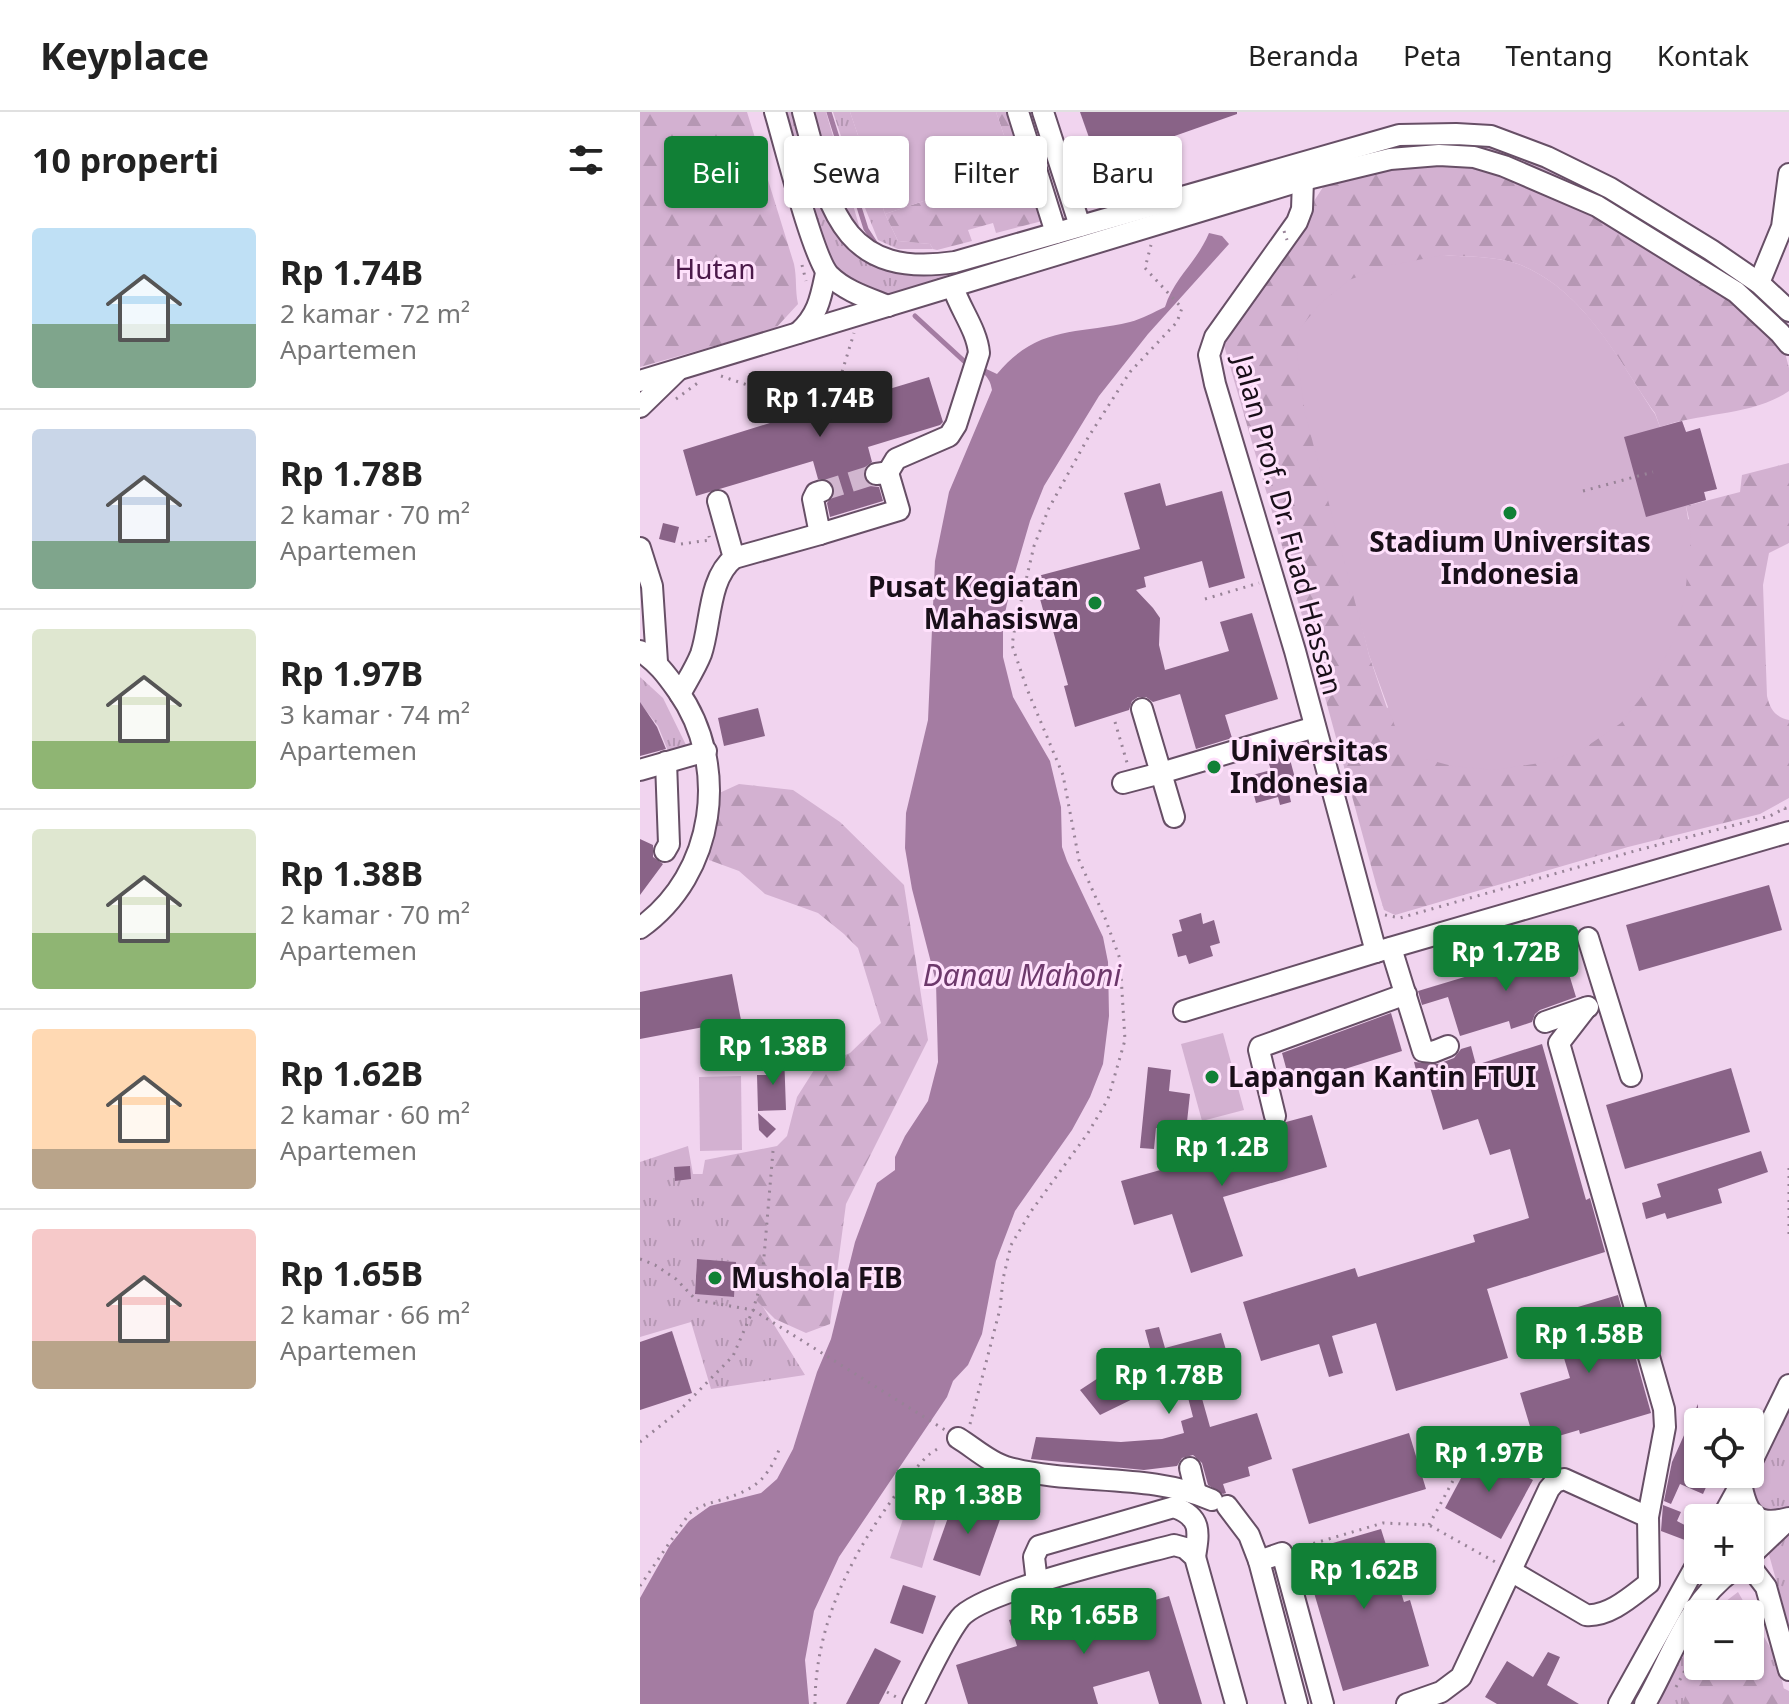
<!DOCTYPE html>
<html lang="id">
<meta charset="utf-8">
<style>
body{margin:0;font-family:"Noto Sans",sans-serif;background:#f6f6f6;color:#222;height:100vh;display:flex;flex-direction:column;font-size:30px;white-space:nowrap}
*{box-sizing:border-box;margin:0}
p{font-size:26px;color:#767676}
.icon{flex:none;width:44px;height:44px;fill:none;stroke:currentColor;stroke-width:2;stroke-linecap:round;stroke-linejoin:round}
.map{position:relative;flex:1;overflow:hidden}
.panel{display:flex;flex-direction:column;background:#fff;width:640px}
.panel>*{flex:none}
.guide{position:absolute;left:24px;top:24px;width:760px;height:72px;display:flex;gap:16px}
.controls{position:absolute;left:1044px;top:1296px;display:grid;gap:16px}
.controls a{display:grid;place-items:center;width:80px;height:80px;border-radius:8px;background:#fff;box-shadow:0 2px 6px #0004;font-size:40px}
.price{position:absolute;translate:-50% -68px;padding:0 18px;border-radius:8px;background:#118036;color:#fff;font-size:26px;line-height:52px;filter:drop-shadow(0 2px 4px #0008)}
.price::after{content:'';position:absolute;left:50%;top:48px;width:24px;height:18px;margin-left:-12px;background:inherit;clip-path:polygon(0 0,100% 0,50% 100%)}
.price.selected{background:#222;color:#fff}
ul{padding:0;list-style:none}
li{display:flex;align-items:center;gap:24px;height:200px;padding:0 32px}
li+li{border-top:2px solid #e0e0e0}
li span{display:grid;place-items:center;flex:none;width:224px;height:160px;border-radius:8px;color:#555}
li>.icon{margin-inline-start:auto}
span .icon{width:96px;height:96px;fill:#fffc;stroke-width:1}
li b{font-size:34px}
h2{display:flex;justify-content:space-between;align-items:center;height:96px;padding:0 32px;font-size:34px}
.tag{padding:0 28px;border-radius:8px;background:#fff;box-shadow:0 2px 6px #0004;font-size:28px;line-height:72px}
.tag.selected{background:#118036;color:#fff}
header{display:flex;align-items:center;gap:48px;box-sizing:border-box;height:112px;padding:0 40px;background:#fff;border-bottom:2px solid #e0e0e0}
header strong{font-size:38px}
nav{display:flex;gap:44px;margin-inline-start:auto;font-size:28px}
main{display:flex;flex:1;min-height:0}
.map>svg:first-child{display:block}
</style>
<header>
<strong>Keyplace</strong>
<nav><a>Beranda</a><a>Peta</a><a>Tentang</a><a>Kontak</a></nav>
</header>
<main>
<section class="panel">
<h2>10 properti<svg class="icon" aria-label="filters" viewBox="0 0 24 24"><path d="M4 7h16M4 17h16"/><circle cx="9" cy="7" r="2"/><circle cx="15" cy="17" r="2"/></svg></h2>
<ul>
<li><span style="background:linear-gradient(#bfe0f5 60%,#7fa58c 0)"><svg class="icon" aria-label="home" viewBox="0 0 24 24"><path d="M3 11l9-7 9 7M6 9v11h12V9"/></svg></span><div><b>Rp 1.74B</b><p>2 kamar · 72 m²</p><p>Apartemen</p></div></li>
<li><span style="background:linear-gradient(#c9d6e8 70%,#7fa58c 0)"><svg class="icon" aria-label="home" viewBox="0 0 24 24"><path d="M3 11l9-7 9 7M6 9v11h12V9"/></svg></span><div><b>Rp 1.78B</b><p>2 kamar · 70 m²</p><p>Apartemen</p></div></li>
<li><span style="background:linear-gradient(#dfe7d0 70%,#8fb573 0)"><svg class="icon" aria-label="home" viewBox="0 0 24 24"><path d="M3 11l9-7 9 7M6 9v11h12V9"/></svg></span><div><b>Rp 1.97B</b><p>3 kamar · 74 m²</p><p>Apartemen</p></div></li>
<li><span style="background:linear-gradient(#dfe7d0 65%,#8fb573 0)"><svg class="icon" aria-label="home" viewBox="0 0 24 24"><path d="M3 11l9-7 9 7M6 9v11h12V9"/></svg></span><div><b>Rp 1.38B</b><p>2 kamar · 70 m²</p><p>Apartemen</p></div></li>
<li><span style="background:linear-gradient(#ffd9b3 75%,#b9a48a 0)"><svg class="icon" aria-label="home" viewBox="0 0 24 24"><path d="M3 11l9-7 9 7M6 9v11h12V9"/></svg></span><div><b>Rp 1.62B</b><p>2 kamar · 60 m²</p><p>Apartemen</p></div></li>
<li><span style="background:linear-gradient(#f6c9c9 70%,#b9a48a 0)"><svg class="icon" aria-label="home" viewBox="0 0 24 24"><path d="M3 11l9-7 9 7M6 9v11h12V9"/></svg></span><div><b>Rp 1.65B</b><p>2 kamar · 66 m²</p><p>Apartemen</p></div></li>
</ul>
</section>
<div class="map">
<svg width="1149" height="1592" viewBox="0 0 1149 1592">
<defs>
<pattern id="grass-tufts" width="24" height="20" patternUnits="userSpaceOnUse" patternTransform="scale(2)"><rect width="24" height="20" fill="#d3b1d1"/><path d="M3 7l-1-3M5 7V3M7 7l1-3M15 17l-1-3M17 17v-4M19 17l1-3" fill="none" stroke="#b597b3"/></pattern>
<pattern id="forest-firs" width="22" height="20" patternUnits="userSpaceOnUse" patternTransform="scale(2)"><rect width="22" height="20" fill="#d3b1d1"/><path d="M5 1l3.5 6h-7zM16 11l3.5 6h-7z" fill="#b597b3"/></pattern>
</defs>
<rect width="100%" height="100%" fill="#f1d4ef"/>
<g fill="url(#grass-tufts)" fill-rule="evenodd">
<path d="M145,0H153L181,95L205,130L220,142L336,152L335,158C310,165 275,180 250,181C221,182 193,156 182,132Z"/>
<path d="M170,0H186L220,117C190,96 180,35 170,0Z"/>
<path d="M193,0H210L245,102L258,129L290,132L293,137H258L238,128L223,91Z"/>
<path d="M811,29L849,33L932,64L1050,130L1119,182L1114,185L965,89L695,46L758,31Z"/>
<path d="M0,565L23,586L46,633L28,639L18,614L0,591Z"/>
<path d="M48,1034L53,1062H117L96,1151L165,1263L71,1277L51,1210L0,1225V1050ZM57,1147L95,1150L94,1185L55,1181Z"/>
<path d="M1149,1290V1396L1134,1403C1094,1392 1118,1354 1130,1330C1136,1317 1143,1303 1149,1290Z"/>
<path d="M1149,1422V1515L1128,1439Z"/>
<path d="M1098,1480L1138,1549L1147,1592H1014L1058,1511V1554H1110V1502H1069Z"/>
</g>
<g fill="url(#forest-firs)">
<path d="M0,0H107L154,152C157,166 155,178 158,192L135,217L0,255Z"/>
<path d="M356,0H372L410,107L356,121L353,111L328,118L332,129L297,138L293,137L290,132L258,129L245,102L376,58Z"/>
<path d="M790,50L846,56L966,104L1069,167L1065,174L1081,185L1086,178L1144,237L1149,256V279C1112,304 1061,300 1020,315L1015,301C978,248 943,176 878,152C856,144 828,145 804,143L707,452L729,543L747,596L1049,407L1046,394L1100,380L1102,363L1149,351V431L1129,441L1123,473L1127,584C1130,597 1135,605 1149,608V686L1120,702L988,735L755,803L744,798L736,772L674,545L583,230L685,72Z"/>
<path d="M99,672L153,678L200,710L264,773L288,928L206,1092L190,1212L166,1221L135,1207L92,1164L91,1102L64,1090L59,1082L65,1048L137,1034L147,1024L157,985L176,955L210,941L241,911L218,836L204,822L178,801L125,782L99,759L69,748L75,683Z"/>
<path d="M1078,1554H1099L1149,1579V1592H1042L1056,1561Z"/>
</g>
<g fill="#d3b1d1">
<path d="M210,0H356L376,58L245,102Z"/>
<path d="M804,143C828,145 856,144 878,152C943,176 979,248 1015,302L1020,315L1042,309L1046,320L1077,377L1064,380L1066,388L1046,394L1051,426L1045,483L1034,528L1010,574L981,611L943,637L906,650L854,658L812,654L786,647L756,617L729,543L665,301L657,243L660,216L681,191L709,168L746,154Z"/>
<path d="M583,921L604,998L562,1009L541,932Z"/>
<path d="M101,964L102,1038L60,1039L59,965Z"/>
<path d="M268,1392L298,1400L282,1456L250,1446Z"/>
</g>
<path fill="#a47ca2" d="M569,121L582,124L589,132L508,222L459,284L404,374L390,409L371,474L363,510V545L373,585L410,649L421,695L422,735L427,749L463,825L468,850L469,904L463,952L450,985L432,1018L375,1099L356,1149L342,1222L328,1253L313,1269L307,1285L199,1445L174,1499L165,1548L169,1592H0V1486L30,1433L49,1409L70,1394L121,1381L137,1367L153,1337L177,1260L191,1227L215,1130L237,1071L255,1058V1045L265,1024L288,989L298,950L296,870L272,777L265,736L266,701L288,608L295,449L309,380L352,278C350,262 338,257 325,252L327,248L357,262C398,213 435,223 490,210C502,207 514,200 525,195C534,166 557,150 569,121Z"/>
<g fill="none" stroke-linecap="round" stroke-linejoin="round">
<g stroke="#a47ca2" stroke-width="5">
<path d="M189,0L226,117L237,134"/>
<path d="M275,204L325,250"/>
</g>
</g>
<g fill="#896387">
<path d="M440,0H597V2L458,51Z"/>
<path d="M191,260L216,287L289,265L303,310L300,313L228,335L232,350L224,356L223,365L230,374L239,375L243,389L190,405L187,391L194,382V376L190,369L178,367L173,349L56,384L43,338L133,310L163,287L150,272Z"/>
<path d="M1042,309L1046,320L1060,316L1077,377L1064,380L1066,388L1006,405L984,325Z"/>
<path d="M520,371L526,394L582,379L605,466L569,476L562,449L504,465L506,475L496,478L513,496L520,506L519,533L525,558L589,539L580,510L612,501L638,587L585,603L592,626L556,637L540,582L513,590L506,585H498L492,589L489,598L435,615L424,574L428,573L409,504L405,505L394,465L500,437L484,381Z"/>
<path d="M23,411L39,415L35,431L19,427Z"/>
<path d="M0,590L17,615L26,637L0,644Z"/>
<path d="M118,596L125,624L84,634L78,606Z"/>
<path d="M648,640L655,666L646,668L651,690L640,693L638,685L616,691L609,664L631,658L627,646Z"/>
<path d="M0,727L13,733V745L23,752L0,783Z"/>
<path d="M1129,773L1142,818L999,859L986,813Z"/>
<path d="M561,801L563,812L574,808L580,831L570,834L573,844L549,852L546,843L538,845L532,822L542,819L539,808Z"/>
<path d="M921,836L936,885L900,898L895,902L892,910L871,917L869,909L820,924L808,885L782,893L778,879Z"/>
<path d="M92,862L101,908L0,927V880Z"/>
<path d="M751,901L762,939L651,974L642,941Z"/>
<path d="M902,932L946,1088L950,1086L965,1140L847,1177L868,1246L756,1279L736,1211L692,1224L703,1261L689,1265L679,1232L621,1249L603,1190L715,1156L718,1165L835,1130L833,1123L889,1106L870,1037L850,1043L838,1007L803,1018L785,959L777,962L774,950L798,952L814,946L821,937L831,934L836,953Z"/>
<path d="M132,941H144L146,998L118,999L117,963H133Z"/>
<path d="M508,955L531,958L529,979L550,982L546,1019L516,1016L514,1037L500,1036Z"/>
<path d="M1091,956L1110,1020L985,1057L966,993Z"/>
<path d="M118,1001L136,1017L127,1026L119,1018Z"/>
<path d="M672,1003L687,1055L583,1085L603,1144L551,1161L532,1102L494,1113L481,1069L592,1038L591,1034L624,1025L622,1017L639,1016L646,1010Z"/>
<path d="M1121,1039L1128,1060L1078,1077L1082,1091L1027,1107L1025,1101L1006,1107L1002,1091L1021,1085L1017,1072Z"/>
<path d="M50,1054L51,1067L35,1069L34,1055Z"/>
<path d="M57,1147L96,1150L94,1185L55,1182Z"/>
<path d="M978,1183L1011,1301L940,1322L939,1318L895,1331L880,1281L930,1266L911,1203Z"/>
<path d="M519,1215L525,1236L581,1221L592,1258L580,1262L584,1276L561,1283L570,1315L617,1301L632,1347L608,1355L610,1364L583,1372L586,1381L583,1382L568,1373L562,1351L553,1343L542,1346L537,1354L504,1358L391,1347L396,1325L481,1330L522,1327L544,1321L541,1309L553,1305L544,1270L505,1281L460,1303L440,1278L481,1251L511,1240L505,1218Z"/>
<path d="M32,1219L52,1281L0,1298V1230Z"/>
<path d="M1058,1292V1362H1072L1063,1382L1040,1372L1031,1392L1024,1389L1032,1350Z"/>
<path d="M769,1321L786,1377L669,1412L652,1357Z"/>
<path d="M836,1338L893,1368L861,1427L805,1396Z"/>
<path d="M316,1383L363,1399L340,1464L293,1448Z"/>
<path d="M1023,1393L1041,1400L1037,1409L1058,1420V1433L1021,1419Z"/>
<path d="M741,1417L764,1490L770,1488L789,1554L703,1579L662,1440Z"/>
<path d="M263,1473L296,1484L283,1522L250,1511Z"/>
<path d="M476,1483L480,1498L529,1484L562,1592H519L509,1559L453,1575L458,1592H328L316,1553L377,1534L369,1508L413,1495L415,1502Z"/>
<path d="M235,1536L261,1549L239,1592H206Z"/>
<path d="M908,1540L920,1545L907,1573L939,1592H857L845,1585L867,1549L893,1565Z"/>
</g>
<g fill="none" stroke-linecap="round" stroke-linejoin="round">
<path stroke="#d1b6cf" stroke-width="20" stroke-dasharray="20 10" stroke-linecap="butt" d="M182,379L236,362"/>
<g stroke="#674f66" stroke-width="24">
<g id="minor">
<path d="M135,0C144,30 173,146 189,163C205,179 228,186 248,194"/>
<path d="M163,0C188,90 198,168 315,150L759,23L816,22L851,24L907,45L970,76L1071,138L1119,171L1149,199"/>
<path d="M378,0L416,121"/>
<path d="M403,0L440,114"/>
<path d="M663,68L662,97L657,110L575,225L569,243L575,272L655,539L736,840L1149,720"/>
<path d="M1119,171L1142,115L1149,62"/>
<path d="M158,221C178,204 181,185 186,161"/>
<path d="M0,269L663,68L750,47L799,43L834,45L864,54L957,94L1096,180L1140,221L1149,232"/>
<path d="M0,295L37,259"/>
<path d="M247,362L256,347L309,324L316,313L339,241C337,218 320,197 313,175"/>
<path d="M182,379L176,381L173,387L180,422L259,398L249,364L243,361L236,362"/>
<path d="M78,389L94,446"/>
<path d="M0,436L12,474L17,550"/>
<path d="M0,539C17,550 26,562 38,579C90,653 76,762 0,816"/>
<path d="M40,582C47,569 56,555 61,542C71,513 68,466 94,446L180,422"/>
<path d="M0,658L66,639"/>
<path d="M483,671L521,661L502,597"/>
<path d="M534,705L521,661L675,615"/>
<path d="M25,739L29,732L26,650"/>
<path d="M948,826L991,964"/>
<path d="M751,836L783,939L793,940L808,934"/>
<path d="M544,899L736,840"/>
<path d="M905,910L948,895"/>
<path d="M635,1004L619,938L620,935L766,882"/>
<path d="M318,1326C333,1335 349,1350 366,1355C434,1374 507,1360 572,1388"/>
<path d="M1110,1353L1149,1273"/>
<path d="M550,1356L556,1381"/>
<path d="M1101,1371C1107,1403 1116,1415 1149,1406"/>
<path d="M587,1394L609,1423L619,1449L642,1441L683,1592"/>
<path d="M1082,1406L1104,1366"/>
<path d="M1110,1444L1149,1407"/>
<path d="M619,1449L657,1592"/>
<path d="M1110,1454L1126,1475L1149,1558"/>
<path d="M871,1459L946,1503C969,1505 992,1484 1009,1471L1008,1405L1025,1315L1024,1297L919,931L946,896"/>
<path d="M397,1471L394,1445L399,1434L534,1395C562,1405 559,1420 555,1445"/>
<path d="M273,1592C286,1567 304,1527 320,1506C342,1479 493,1444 534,1433L545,1436L555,1445L596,1592"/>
<path d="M767,1592L801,1580L821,1565L909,1377L915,1370L924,1367L1008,1405"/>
<path d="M979,1592L1058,1450"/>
<path d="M1005,1592C1032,1545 1047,1491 1093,1458"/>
</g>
</g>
<g stroke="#988397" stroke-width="3" stroke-dasharray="2 6" stroke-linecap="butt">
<path d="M162,153L166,169"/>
<path d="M81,264L137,283L158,281"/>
<path d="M197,266L202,260L214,221"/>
<path d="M36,287L59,270"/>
<path d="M943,379L1013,360"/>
<path d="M41,432L70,428L69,424"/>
<path d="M565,487L619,471"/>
<path d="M475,610L488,654"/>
<path d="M745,803L760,806L998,738L1130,704L1145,696L1146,703"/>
<path d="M1149,1056V1123"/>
<path d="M0,1147L15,1153L36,1167L56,1188L113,1198L305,1318"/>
<path d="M330,1312L360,1197L363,1167L371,1133L392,1098L448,1021L468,987L485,928L480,847L465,806L439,748L423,663L387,577L372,533L375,515L394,434L409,396L449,324L490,260L537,210L542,196L505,156L511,133"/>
<path d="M0,1330L40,1298L93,1244L113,1198L122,1168L133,1039"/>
<path d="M789,1413L840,1319"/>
<path d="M658,1436L743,1411L789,1413L857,1451"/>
<path d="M0,1474L49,1402C60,1393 71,1391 84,1387C118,1376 128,1366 141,1333"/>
<path d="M401,1486L404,1498"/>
<path d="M1110,1538L1124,1539"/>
<path d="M1036,1575L1052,1545L1058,1543"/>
<path d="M247,1580L258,1586"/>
<path d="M175,1592C175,1510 214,1437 263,1373C274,1360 285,1341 302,1335"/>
</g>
<use href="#minor" stroke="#fff" stroke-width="20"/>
<path stroke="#988397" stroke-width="3" stroke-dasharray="2 6" stroke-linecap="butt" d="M644,119L647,128"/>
</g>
<g fill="#118036" stroke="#ffe1fc" stroke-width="3">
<circle cx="870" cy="401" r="8"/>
<circle cx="455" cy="491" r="8"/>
<circle cx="574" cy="655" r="8"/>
<circle cx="572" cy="965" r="8"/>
<circle cx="75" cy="1166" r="8"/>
</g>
<g text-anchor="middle" stroke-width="6" stroke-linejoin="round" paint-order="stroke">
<g font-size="28" fill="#4b194a" stroke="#ffe1fc">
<text x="75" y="167">Hutan</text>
</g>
<g font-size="28" fill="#190f19" stroke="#ffe1fc">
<text transform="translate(648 413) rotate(75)" y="10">Jalan Prof. Dr. Fuad Hassan</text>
</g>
<g font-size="28" font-weight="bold" fill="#190f19" stroke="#ffe1fc" text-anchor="start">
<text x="870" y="440" text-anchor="middle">Stadium Universitas<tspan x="870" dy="32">Indonesia</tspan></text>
<text x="439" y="485" text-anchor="end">Pusat Kegiatan<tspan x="439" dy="32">Mahasiswa</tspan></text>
<text x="590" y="649">Universitas<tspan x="590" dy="32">Indonesia</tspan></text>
<text x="588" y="975">Lapangan Kantin FTUI</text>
<text x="91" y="1176">Mushola FIB</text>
</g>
<g font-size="30" font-style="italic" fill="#6d386b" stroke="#ffe1fc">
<text x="382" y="874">Danau Mahoni</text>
</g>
</g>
</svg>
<div class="controls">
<a><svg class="icon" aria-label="locate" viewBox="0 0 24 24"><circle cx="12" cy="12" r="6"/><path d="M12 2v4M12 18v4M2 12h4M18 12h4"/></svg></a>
<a>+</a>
<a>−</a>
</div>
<b class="price selected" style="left:180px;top:327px">Rp 1.74B</b>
<b class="price" style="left:866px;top:881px">Rp 1.72B</b>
<b class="price" style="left:133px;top:975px">Rp 1.38B</b>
<b class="price" style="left:582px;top:1076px">Rp 1.2B</b>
<b class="price" style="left:949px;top:1263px">Rp 1.58B</b>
<b class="price" style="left:529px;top:1304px">Rp 1.78B</b>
<b class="price" style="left:849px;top:1382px">Rp 1.97B</b>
<b class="price" style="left:328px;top:1424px">Rp 1.38B</b>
<b class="price" style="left:724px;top:1499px">Rp 1.62B</b>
<b class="price" style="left:444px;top:1544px">Rp 1.65B</b>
<div class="guide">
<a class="tag selected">Beli</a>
<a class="tag">Sewa</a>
<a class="tag">Filter</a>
<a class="tag">Baru</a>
</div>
</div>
</main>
